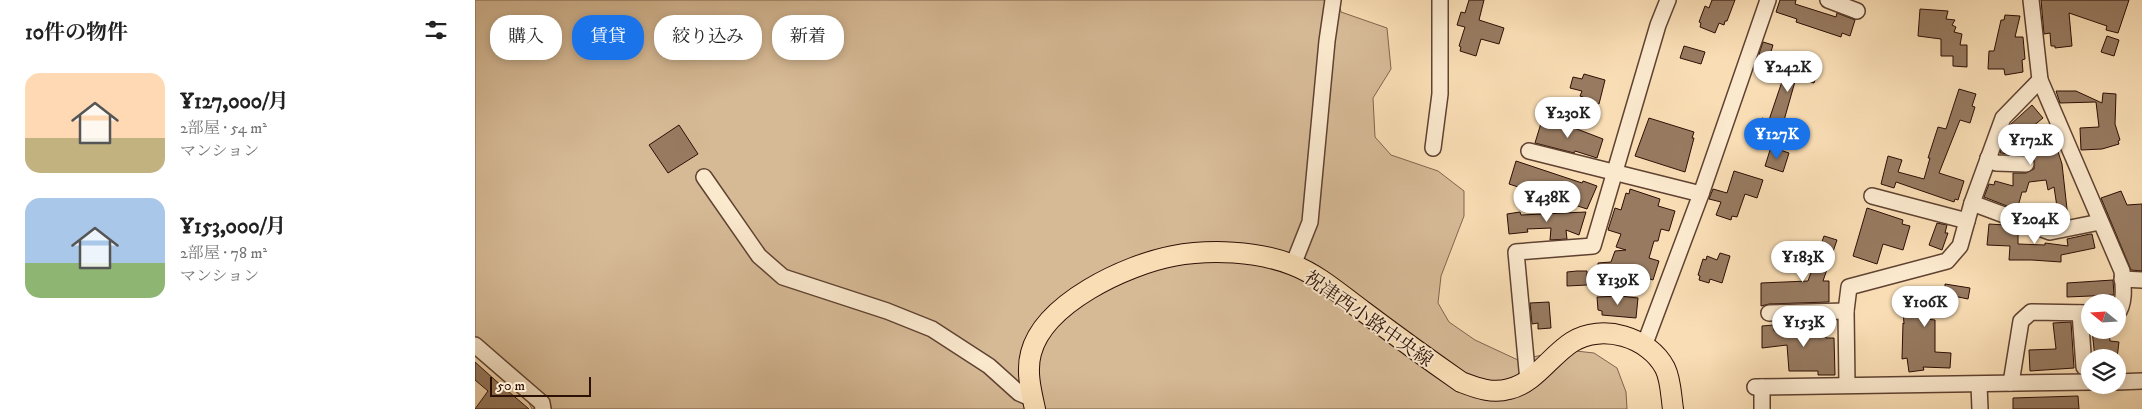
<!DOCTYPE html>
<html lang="ja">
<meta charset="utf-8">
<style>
body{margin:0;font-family:"IM FELL DW Pica","Noto Serif JP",serif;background:#f6f6f6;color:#222;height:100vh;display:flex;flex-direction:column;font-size:19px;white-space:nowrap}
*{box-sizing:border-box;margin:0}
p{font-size:16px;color:#767676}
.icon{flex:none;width:28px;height:28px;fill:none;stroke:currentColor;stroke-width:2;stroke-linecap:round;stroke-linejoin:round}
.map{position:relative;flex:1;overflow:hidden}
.side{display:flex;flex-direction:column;background:#fff;width:475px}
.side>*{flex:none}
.top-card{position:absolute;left:15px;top:15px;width:475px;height:45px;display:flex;gap:10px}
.needle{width:32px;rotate:288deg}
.buttons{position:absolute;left:1606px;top:294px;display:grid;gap:10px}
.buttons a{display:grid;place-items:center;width:45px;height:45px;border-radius:50%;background:#fff;box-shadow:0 2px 8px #0003;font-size:25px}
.scale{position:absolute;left:15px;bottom:12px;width:101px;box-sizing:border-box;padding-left:5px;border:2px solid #2c0f05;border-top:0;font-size:14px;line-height:18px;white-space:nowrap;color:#2c0f05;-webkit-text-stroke:4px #fbe9ce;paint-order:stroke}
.price{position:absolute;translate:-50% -42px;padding:0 11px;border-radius:18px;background:#fff;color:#222;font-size:16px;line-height:32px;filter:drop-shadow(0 1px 2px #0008)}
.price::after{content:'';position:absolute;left:50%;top:30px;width:15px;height:11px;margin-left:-8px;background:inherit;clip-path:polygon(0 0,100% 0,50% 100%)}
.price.selected{background:#1a73e8;color:#fff}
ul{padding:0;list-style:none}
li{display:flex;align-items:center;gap:15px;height:125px;padding:0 25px}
li span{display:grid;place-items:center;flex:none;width:140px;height:100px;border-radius:15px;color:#555}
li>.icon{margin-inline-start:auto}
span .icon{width:60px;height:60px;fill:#fffc;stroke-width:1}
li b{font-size:21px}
h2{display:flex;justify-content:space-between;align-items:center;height:60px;padding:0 25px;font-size:21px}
.tag{padding:0 18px;border-radius:20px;background:#fff;box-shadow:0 2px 8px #0003;font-size:18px;line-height:45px}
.tag.selected{background:#1a73e8;color:#fff}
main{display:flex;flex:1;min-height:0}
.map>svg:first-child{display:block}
</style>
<main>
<section class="side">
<h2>10件の物件<svg class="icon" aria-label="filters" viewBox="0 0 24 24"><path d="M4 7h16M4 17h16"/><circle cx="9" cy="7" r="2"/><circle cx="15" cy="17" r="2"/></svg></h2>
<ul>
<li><span style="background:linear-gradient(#ffd9b3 65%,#c2b280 0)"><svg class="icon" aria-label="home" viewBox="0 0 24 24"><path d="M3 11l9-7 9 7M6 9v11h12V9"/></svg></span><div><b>¥127,000/月</b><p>2部屋 · 54 m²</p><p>マンション</p></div></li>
<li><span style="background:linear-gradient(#a9c7e8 65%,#8fb573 0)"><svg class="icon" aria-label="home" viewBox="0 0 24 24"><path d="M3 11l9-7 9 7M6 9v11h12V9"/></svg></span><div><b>¥153,000/月</b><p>2部屋 · 78 m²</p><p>マンション</p></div></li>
</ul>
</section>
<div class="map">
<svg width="1667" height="409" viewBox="0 0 1667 409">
<rect width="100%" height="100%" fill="#f9ddb4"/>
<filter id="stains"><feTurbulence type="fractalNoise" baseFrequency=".004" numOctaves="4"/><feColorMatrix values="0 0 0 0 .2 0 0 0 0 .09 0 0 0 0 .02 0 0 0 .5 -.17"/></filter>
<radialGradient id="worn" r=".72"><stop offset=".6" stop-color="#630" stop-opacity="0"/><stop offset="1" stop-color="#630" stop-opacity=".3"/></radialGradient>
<path fill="#d6ba96" stroke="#81644e" d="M0,0H863L866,12L912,28L916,69L898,98L900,137L916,155L963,171L989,191V216L966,276L963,303L974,322L1000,340L1043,360L1092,350L1119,353L1142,368L1151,392L1152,409H57L38,372L0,341Z"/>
<g fill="#977a60" stroke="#2c0f05">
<path d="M994,0H1009L1004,20L1029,28L1024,44L1006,39L1001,56L985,51L986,47L984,46L990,27L982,25L986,12L990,13Z"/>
<path d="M1237,0H1260L1252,21H1250L1249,25L1244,23L1240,33L1225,27L1226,23L1224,22L1230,6L1234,8Z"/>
<path d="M1305,0H1321L1320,4L1361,17L1362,13L1380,20L1375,36L1367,33L1366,37L1321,22L1322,19L1301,12Z"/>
<path d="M1566,0H1654L1643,33L1631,30L1632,26L1594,13L1597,46L1580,48V46H1576L1575,33L1569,34Z"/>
<path d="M1445,9L1473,11L1471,19L1480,20L1477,25L1481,27L1479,32L1487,34L1485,45H1492V67L1478,66V56H1466V39L1443,36Z"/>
<path d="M1530,15L1545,16L1540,37H1548L1550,59L1547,60L1548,72L1530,75L1529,69H1513L1514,51H1519L1526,20H1529Z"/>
<path d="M1632,36L1644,40L1639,56L1626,52Z"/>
<path d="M1288,42L1298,45L1294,58L1284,54Z"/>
<path d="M1209,46L1230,52L1226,64L1205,58Z"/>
<path d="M1316,55L1345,64L1339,83L1321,78L1304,138L1283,132L1287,118L1294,120Z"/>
<path d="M1109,74L1130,80L1124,104L1107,100L1108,97L1105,96L1107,91L1095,88L1098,77L1107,79Z"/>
<path d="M1484,89L1501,94L1497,106L1500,107L1495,123L1485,120L1464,173L1489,181L1483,200L1480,199L1479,202L1421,182L1419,188L1406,184L1413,156L1427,160L1423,172L1449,179L1455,158H1453L1463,127L1471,129Z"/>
<path d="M1581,91H1601L1627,103L1628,93L1641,94L1640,124L1645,140L1643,141L1644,144L1627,149L1606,150L1605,128L1624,127L1621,102L1585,103Z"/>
<path d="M1557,105L1568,118L1530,149L1578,136L1587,164L1593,218L1584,220L1579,187L1573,190L1571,180L1554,182L1551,192H1547L1542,210L1509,197L1514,184L1519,185L1520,181L1538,186V173H1551L1559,169V160L1556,156L1525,153L1535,125Z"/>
<path d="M1174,118L1219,132L1217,138H1219L1210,172L1160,156Z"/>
<path d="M1067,120L1093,128L1094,126L1128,139L1122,158L1100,151L1099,153L1060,143Z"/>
<path d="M204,125L223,154L193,173L174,145Z"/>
<path d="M1296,147L1314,153L1308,172L1290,166Z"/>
<path d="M1041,161L1107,183L1108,181L1122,186L1112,209L1034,184Z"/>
<path d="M1259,171L1288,180L1282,198L1270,194L1262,217L1257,216L1256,220L1241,215L1246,202L1234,199L1238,189L1252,193Z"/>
<path d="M1155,189L1185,199L1183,206L1200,211L1194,231L1186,229L1183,241H1179L1174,258L1184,261L1178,280L1150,271L1148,279L1124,275L1123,263L1136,262L1140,251L1151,250L1141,247L1146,234L1133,230L1140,208L1146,210L1151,193L1154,194Z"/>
<path d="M1646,191L1652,205L1667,204V271L1656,270L1626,198Z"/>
<path d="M1392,208L1428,220L1427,224L1435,226L1428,250L1408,244L1402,264L1378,256Z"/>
<path d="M1045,212L1046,215L1111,212L1104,235L1091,230L1092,239L1075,240L1076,228L1052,229L1053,232L1034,234L1032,214Z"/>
<path d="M1462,223L1472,225L1470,233H1473L1467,250L1454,245Z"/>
<path d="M1514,224L1530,225L1543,230V244L1570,245V243L1593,246L1592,239L1615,234H1617L1620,248L1586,255V262L1557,260H1534L1535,246L1512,245Z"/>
<path d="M1349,236L1362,240L1348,281H1354V302L1294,304L1286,306V283L1333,281Z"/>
<path d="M1245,253L1255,256L1247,283L1235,279L1234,283L1224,280L1225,276L1223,275L1228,259L1231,260L1232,256L1242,260Z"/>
<path d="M1102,271H1112V285L1092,286V272Z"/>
<path d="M1638,280L1639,295L1592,297V283Z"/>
<path d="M1470,284L1495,288L1493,299L1469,294L1457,298L1451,319L1460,320V352L1476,353L1475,368L1448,367L1449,370L1434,372L1432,358L1427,359L1428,323L1429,324L1427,296L1438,295V289L1470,287Z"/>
<path d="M1145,296L1163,298L1161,318L1127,315V311L1123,310L1122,297Z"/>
<path d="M1074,302L1076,328L1063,329V323L1057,324L1055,303Z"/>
<path d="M1596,322L1599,368L1555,371L1554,350L1581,349L1578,323Z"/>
<path d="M1299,325V331L1340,329V325H1351V338H1359L1360,375H1343V371H1314L1312,345L1287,348V326Z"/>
<path d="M1617,330H1634L1635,341L1644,342L1642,358H1620Z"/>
<path d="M0,362L20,380L54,409H0L13,391L0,380Z"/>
<path d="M1603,396L1604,409H1538V398Z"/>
</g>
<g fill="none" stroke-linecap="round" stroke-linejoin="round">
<g stroke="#5f4231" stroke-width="18">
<g id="minor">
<path d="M1353,0L1382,11"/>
<path d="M1565,80L1647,271C1648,284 1651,303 1642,314"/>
<path d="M958,148L965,94V0"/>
<path d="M1054,151L1226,194"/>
<path d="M1513,158L1521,163L1551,164"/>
<path d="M229,177L284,256L308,277L412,311L457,329L514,366L544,393L558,399"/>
<path d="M1397,196L1492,221"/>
<path d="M1497,203L1575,232L1625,222"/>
<path d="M818,265L835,222L852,41L858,0"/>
<path d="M1647,279L1667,280"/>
<path d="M1294,313L1371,311"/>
<path d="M1605,313L1609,367"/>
<path d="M0,345L67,403L68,409"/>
<path d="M1169,346L1226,194L1293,0"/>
<path d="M1053,381L1041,252L1118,246L1183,25L1193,0"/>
<path d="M1642,382L1667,381"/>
<path d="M1536,383L1546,321L1556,312L1615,313"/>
<path d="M1372,385L1371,311L1374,287L1472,261L1485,246L1497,203L1528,118L1565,80L1556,0"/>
<path d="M1504,385L1505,409"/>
<path d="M1280,387L1615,382"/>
<path d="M1287,409V387"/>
</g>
</g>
<g stroke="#2c0f05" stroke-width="22">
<path id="major" d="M560,409C556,391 551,371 556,353C569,303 651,265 698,256C735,249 783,251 818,265C844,275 866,295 888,311C920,335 953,359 986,382C1002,388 1017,394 1034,389C1060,383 1075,356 1097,342C1127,323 1174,337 1190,368C1196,380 1196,396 1198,409"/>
</g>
<use href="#minor" stroke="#fbe9ce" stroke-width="15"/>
<use href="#major" stroke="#f9ddb4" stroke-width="20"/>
</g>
<g text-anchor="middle" stroke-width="4" stroke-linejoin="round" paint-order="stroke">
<g font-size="19" fill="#2c0f05" stroke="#fbe9ce">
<text transform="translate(894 318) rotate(35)" y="7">祝津西小路中央線</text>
</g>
</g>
<rect width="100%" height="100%" filter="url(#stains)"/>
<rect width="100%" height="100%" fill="url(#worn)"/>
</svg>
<div class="buttons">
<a><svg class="needle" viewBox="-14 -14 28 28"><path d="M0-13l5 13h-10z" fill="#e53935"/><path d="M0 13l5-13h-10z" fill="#767676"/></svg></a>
<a><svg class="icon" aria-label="layers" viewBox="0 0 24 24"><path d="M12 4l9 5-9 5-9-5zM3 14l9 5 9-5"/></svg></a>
</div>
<div class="scale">50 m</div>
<b class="price" style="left:1313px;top:93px">¥242K</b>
<b class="price" style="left:1093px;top:139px">¥230K</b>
<b class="price selected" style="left:1302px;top:160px">¥127K</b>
<b class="price" style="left:1556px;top:166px">¥172K</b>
<b class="price" style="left:1072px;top:223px">¥438K</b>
<b class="price" style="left:1560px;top:245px">¥204K</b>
<b class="price" style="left:1328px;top:283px">¥183K</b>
<b class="price" style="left:1143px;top:306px">¥139K</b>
<b class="price" style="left:1450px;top:328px">¥106K</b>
<b class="price" style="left:1329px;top:348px">¥153K</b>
<div class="top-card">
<a class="tag">購入</a>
<a class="tag selected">賃貸</a>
<a class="tag">絞り込み</a>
<a class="tag">新着</a>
</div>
</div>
</main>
